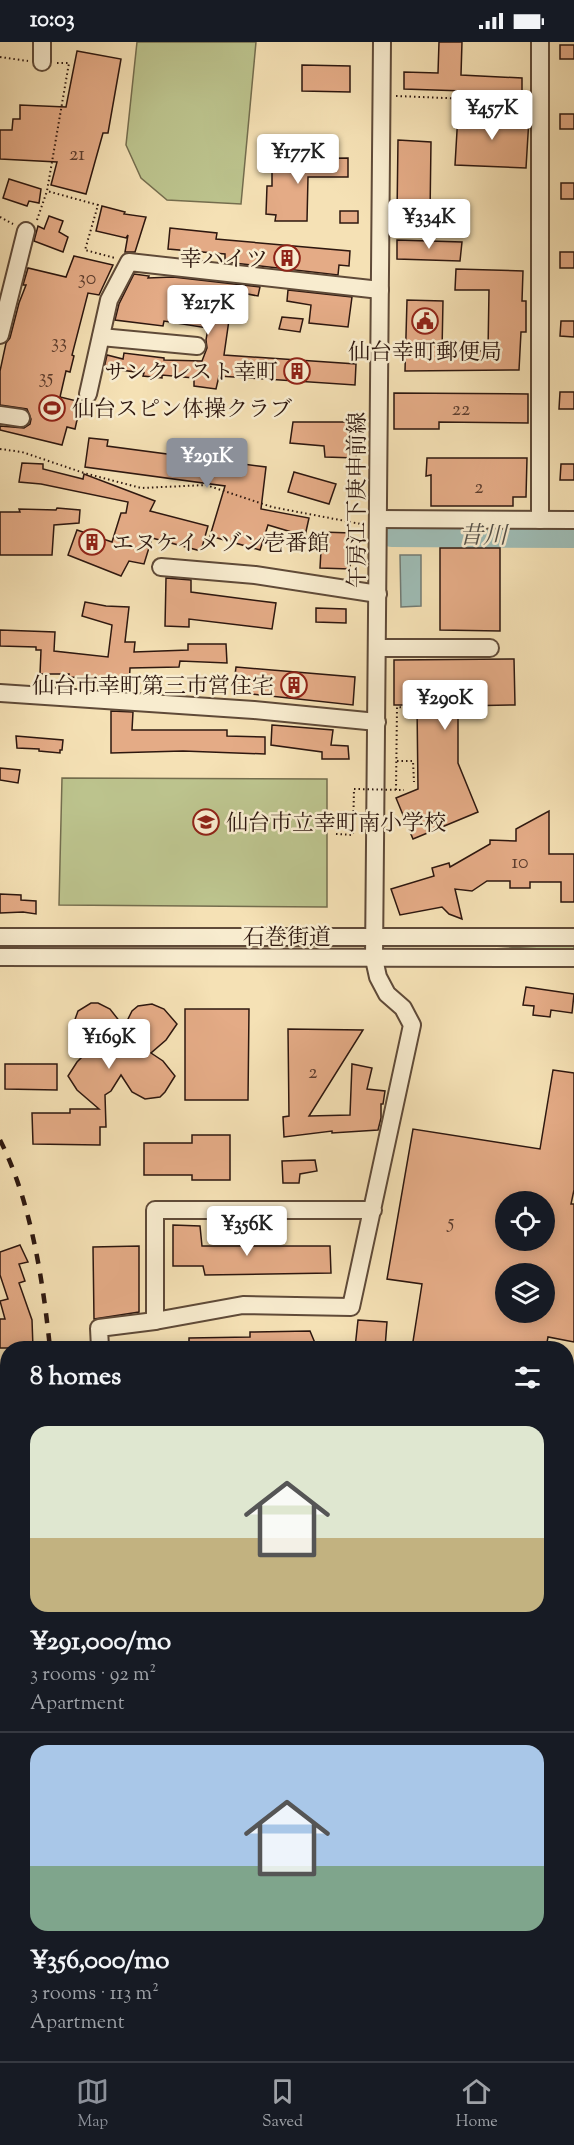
<!DOCTYPE html>
<meta charset="utf-8">
<style>
body{margin:0;font-family:"Sorts Mill Goudy","Noto Serif JP",serif;background:#242831;color:#f1f3f6;height:100vh;display:flex;flex-direction:column;font-size:22px;white-space:nowrap}
*{box-sizing:border-box;margin:0}
p{font-size:20px;color:#9ea1a6}
.icon{flex:none;width:33px;height:33px;fill:none;stroke:currentColor;stroke-width:2;stroke-linecap:round;stroke-linejoin:round}
.map{position:relative;flex:1;overflow:hidden}
.panel{position:absolute;left:0px;top:1299px;width:574px;height:720px;display:flex;flex-direction:column;background:#171b24;border-radius:24px 24px 0 0;box-shadow:0 3px 15px #0003}
.panel>*{flex:none}
.buttons{position:absolute;left:495px;top:1149px;display:grid;gap:12px}
.buttons a{display:grid;place-items:center;width:60px;height:60px;border-radius:50%;background:#171b24;box-shadow:0 3px 15px #0003;font-size:30px}
.price{position:absolute;translate:-50% -51px;padding:0 14px;border-radius:6px;background:#fff;color:#222;font-size:20px;line-height:39px;filter:drop-shadow(0 2px 3px #0008)}
.price::after{content:'';position:absolute;left:50%;top:36px;width:18px;height:14px;margin-left:-9px;background:inherit;clip-path:polygon(0 0,100% 0,50% 100%)}
.price.on{background:#8c9099;color:#fff}
ul{padding:0;list-style:none}
li{display:grid;align-content:center;gap:12px;height:318px;padding:0 30px}
li+li{border-top:2px solid #363941}
li span{display:grid;place-items:center;height:186px;border-radius:18px;color:#555}
li>.icon{margin-inline-start:auto}
span .icon{width:108px;height:108px;fill:#fffc;stroke-width:1}
li b{font-size:26px}
h2{display:flex;justify-content:space-between;align-items:center;height:72px;padding:0 30px;font-size:26px}
.status{display:flex;justify-content:space-between;align-items:center;height:42px;padding:0 30px;background:#171b24;direction:ltr}
.status svg{height:16px;fill:currentColor}
.menu{display:flex;justify-content:space-around;align-items:center;height:84px;border-top:2px solid #363941;background:#171b24;font-size:16px;color:#9ea1a6}
.menu a{display:grid;justify-items:center;gap:3px}
.menu .on{color:#8c9099}
.map>svg:first-child{display:block}
</style>
<div class="status"><b>10:03</b><svg viewBox="0 0 49 12"><path d="M0 12V9h3v3zM5 12V6h3v6zM10 12V3h3v9zM15 12V0h3v12zM26 1h20v11H26zM47 4h2v5h-2z"/></svg></div>
<div class="map">
<svg width="574" height="2019" viewBox="0 0 574 2019">
<rect width="100%" height="100%" fill="#f5e1b5"/>
<filter id="stains"><feTurbulence type="fractalNoise" baseFrequency=".00333" numOctaves="4"/><feColorMatrix values="0 0 0 0 .2 0 0 0 0 .09 0 0 0 0 .02 0 0 0 .5 -.17"/></filter>
<radialGradient id="worn" r=".72"><stop offset=".6" stop-color="#630" stop-opacity="0"/><stop offset="1" stop-color="#630" stop-opacity=".3"/></radialGradient>
<g fill="#bcc38d" stroke="#746d4e" stroke-width="1.5">
<path d="M137,0H256L241,162L167,158L141,136L126,103Z"/>
<path d="M62,736L327,737V865L59,863Z"/>
<path d="M494,900L574,901V909L493,904Z"/>
</g>
<path fill="#9ebcb5" stroke="#717a73" stroke-width="1.5" d="M400,513H421V564L401,565Z"/>
<g fill="none" stroke-linecap="round" stroke-linejoin="round">
<g stroke="#9ebcb5" stroke-width="26">
<path d="M392,492L574,493"/>
<path d="M0,1594L8,1601"/>
<path d="M567,1906L574,1911"/>
</g>
</g>
<g fill="#e4ab86" stroke="#2d170f" stroke-width="1.5" fill-rule="evenodd">
<path d="M439,0H462L461,33L522,36V51L404,47V30L438,31Z"/>
<rect x="560" y="3" width="14" height="14"/>
<path d="M77,9L121,17L108,91H103L86,152L51,143L57,120L0,117V88H12L13,77H20V63L66,65Z"/>
<path d="M302,23L350,24V50L302,49Z"/>
<path d="M458,72L529,76L526,126L455,123Z"/>
<rect x="560" y="72" width="14" height="15"/>
<path d="M398,98L431,100L430,173H397Z"/>
<path d="M348,116V135H308L307,179H275L276,173L266,172L267,144H272V117Z"/>
<path d="M9,137L41,147L39,161L29,159L27,164L3,156Z"/>
<rect x="561" y="141" width="13" height="16"/>
<path d="M102,164L125,170L124,172L146,175L135,210H125L128,193L126,196L96,189Z"/>
<rect x="340" y="169" width="18" height="12"/>
<path d="M49,174L63,179L59,190L68,195L63,210L34,199L38,184L44,187Z"/>
<path d="M170,186L217,191L216,197L350,209L349,224L339,223L338,233L225,220V212L168,207Z"/>
<path d="M397,198L462,200L460,219L397,217Z"/>
<rect x="560" y="210" width="14" height="16"/>
<path d="M74,214L113,223L99,253L88,251L72,313L74,314L70,330L66,329L60,355L81,360L75,387L67,385L62,403L0,388V384L24,386L30,382L31,377L27,367L0,363V329L6,301L10,296L19,261L26,243H23L28,226L66,235Z"/>
<path d="M456,227L523,229L522,259H526V290H521L519,328L405,329L407,258L443,259L442,309H488L489,248H455Z"/>
<path d="M134,232L149,234L148,236L173,235L260,245L258,254L227,248L220,270L230,271L224,313L356,322L355,343L219,334L216,347L194,344V336L162,333V336L143,334L144,331L104,326L107,313L123,317L124,311L164,316V318L202,319L207,306L206,298L208,286L164,279L163,284L115,278L119,262Z"/>
<path d="M288,248L352,255L348,285L309,281L311,263L287,259Z"/>
<path d="M282,275L303,277L300,290L279,287Z"/>
<path d="M561,279H574V295L560,294Z"/>
<path d="M560,350H574V367H559Z"/>
<path d="M394,351L528,352V381L439,380V387H394Z"/>
<path d="M293,380H358L356,416L325,415L324,404L290,401Z"/>
<path d="M89,396L108,398L107,404L266,425L261,467L309,476L305,494L268,483L260,508L210,494L225,444L85,425Z"/>
<path d="M427,416H527L526,455H513V464H431V433L426,434Z"/>
<path d="M22,421L43,422V427L83,437L84,432L155,459L150,469L208,484L201,509L152,496L144,522L129,519L121,534L68,513L77,488L112,500L121,471H126L128,460L41,442L19,440Z"/>
<path d="M561,422H574V438H560Z"/>
<path d="M294,430L336,442L329,462L288,450Z"/>
<path d="M57,466L80,468L79,481L54,483L52,513H0V470H20L19,467L56,468Z"/>
<path d="M322,490L351,491L350,527L320,526Z"/>
<path d="M440,506H500V589L440,588Z"/>
<path d="M166,536L191,538V550L276,561L272,587L189,577V585L165,584Z"/>
<path d="M85,560L106,564L129,565L125,600H135L134,610L188,608V602H226L227,621L180,619L179,625L130,626L129,644L106,643L107,637L69,635V632H40L41,608H36V605L0,604V588L55,590L54,609L108,615L112,583L82,574Z"/>
<path d="M316,566L346,567V581L316,580Z"/>
<path d="M514,617L515,663L458,664V721L478,770L413,797L396,756L418,747L417,663H394V618Z"/>
<path d="M236,625L355,635L353,663L233,650Z"/>
<path d="M111,669L133,670L132,688H227V694L265,695V712L183,709L111,711Z"/>
<path d="M272,683L333,688L331,703L348,704L349,717H322V710L271,703Z"/>
<path d="M16,694L63,698L62,708H60V711L39,709V707L17,706Z"/>
<path d="M0,726L20,728L18,741L0,738Z"/>
<path d="M549,769V812H574V860H561V840H530V846H510V839H487L472,849L455,847L462,877L449,872L442,865L400,873L391,847L434,834L432,826L449,821L450,825L490,802V798L516,799V787Z"/>
<path d="M0,852L21,853V858L36,859V872L23,870L0,871Z"/>
<path d="M526,945L574,952L572,971L551,968L550,975L533,973L534,964L523,963Z"/>
<path d="M91,961H98L110,967L124,985L132,969L138,964L152,962L164,967L177,982L166,998L151,1011L163,1019L175,1034L165,1050L160,1055L145,1057L132,1050L121,1033L111,1049L105,1053L106,1085H100V1103L33,1102L32,1071H70V1067H99L77,1048L68,1034L77,1020L90,1007L78,998L73,983L78,969Z"/>
<path d="M185,967H249L248,1058H185Z"/>
<path d="M288,987L363,988L309,1074L350,1073L352,1022L372,1026L367,1047L385,1049L383,1062H381V1076L378,1088L332,1091V1089L284,1095L283,1075L289,1074Z"/>
<path d="M5,1022H57V1048L5,1047Z"/>
<path d="M553,1028L574,1031V1148L571,1162H574V1300L548,1295L546,1306H412L422,1242L387,1237L413,1087L540,1107ZM506,1160H544V1198H506ZM506,1232H544V1270H506Z"/>
<path d="M192,1093H230V1138H192V1133H144V1101H192Z"/>
<path d="M315,1118L317,1129L300,1132L299,1141H283L282,1119Z"/>
<path d="M173,1183L200,1184L202,1204H330L331,1231L205,1233L203,1224H173Z"/>
<path d="M20,1203L28,1220L19,1222L25,1239L19,1241L32,1278L33,1306H0V1277H5L0,1259L8,1257L0,1233V1210Z"/>
<path d="M139,1204V1270L94,1277L93,1205Z"/>
<path d="M358,1278L387,1280L385,1306H355Z"/>
<path d="M310,1289L315,1301L310,1306H189V1296L250,1295V1290Z"/>
</g>
<g fill="none" stroke-linecap="round" stroke-linejoin="round">
<g stroke="#5f4a38" stroke-width="20">
<g id="minor">
<path d="M42,0V20"/>
<path d="M540,0V478"/>
<path d="M0,293L26,189"/>
<path d="M101,295L197,304"/>
<path d="M88,352L109,258L129,220L380,248"/>
<path d="M0,373L21,376"/>
<path d="M378,477L574,478"/>
<path d="M161,525L255,533L378,552"/>
<path d="M377,606H490"/>
<path d="M0,651L254,668L377,680"/>
<path d="M0,895H574"/>
<path d="M0,915L574,916"/>
<path d="M373,1168H155V1279L243,1263L351,1265L412,983L403,966L387,952L378,935L374,917L382,0"/>
<path d="M100,1306L99,1286L155,1279"/>
<path d="M0,1367L6,1368L0,1409"/>
<path d="M567,1373L574,1370"/>
<path d="M0,1562L8,1566"/>
<path d="M567,1735H574"/>
<path d="M0,1753L8,1752"/>
<path d="M0,1861L8,1863"/>
<path d="M0,1981L8,1982"/>
<path d="M162,2012L194,2019"/>
<path d="M374,2012L378,2019"/>
<path d="M46,2019L47,2012"/>
<path d="M134,2019L135,2012"/>
<path d="M222,2019L224,2012"/>
<path d="M477,2019L478,2012"/>
</g>
</g>
<g stroke="#2d170f" stroke-width="2" stroke-dasharray="1.5 3" stroke-linecap="butt">
<path d="M0,15L28,19"/>
<path d="M57,21H69L47,149L98,163L85,208L115,216"/>
<path d="M396,54L518,59"/>
<path d="M0,175L13,182"/>
<path d="M37,178L47,149"/>
<path d="M0,407L22,410L84,431L141,446L206,443L272,465L361,482"/>
<path d="M397,719H413L414,740"/>
<path d="M396,748L397,665L410,666V663"/>
<path d="M336,792L353,793L354,747"/>
<path d="M0,1924H8"/>
</g>
<use href="#minor" stroke="#f8eccf" stroke-width="16"/>
<g stroke="#2d170f" stroke-width="4.5" stroke-dasharray="10 10" stroke-linecap="butt">
<path d="M0,1098C31,1159 43,1239 50,1306"/>
<path d="M567,1390L574,1387"/>
<path d="M0,1603L8,1586"/>
<path d="M0,1637L8,1633"/>
<path d="M567,1657L574,1658"/>
<path d="M0,1692L8,1690"/>
<path d="M567,1712L574,1711"/>
<path d="M567,1722L574,1721"/>
<path d="M0,1775L8,1774"/>
<path d="M0,1786L8,1785"/>
</g>
<path stroke="#2d170f" stroke-width="2" stroke-dasharray="1.5 3" stroke-linecap="butt" d="M354,747L404,748"/>
</g>
<defs>
<g id="building-ring" transform="scale(1.35)"><circle r="9.5" fill="#f8eccf" stroke="#8f2418" stroke-width="1.5"/><path d="M-4-6H4V6H1V3H-1V6H-4ZM-2.5-4.3h1.7v1.8h-1.7ZM.8-4.3h1.7v1.8H.8ZM-2.5-1h1.7V.8h-1.7ZM.8-1h1.7V.8H.8Z" fill="#8f2418"/></g>
<g id="civic-ring" transform="scale(1.35)"><circle r="9.5" fill="#f8eccf" stroke="#8f2418" stroke-width="1.5"/><path d="M-.6-6.5H3V-4.5H.6V-3L4-1V1h2V6H-6V1h2V-1L-.6-3ZM-1.2 2.5V6h2.4V2.5Z" fill="#8f2418"/></g>
<g id="stadium-ring" transform="scale(1.35)"><circle r="9.5" fill="#f8eccf" stroke="#8f2418" stroke-width="1.5"/><path d="M0-5a6.5 5 0 1 0 0 10a6.5 5 0 1 0 0-10ZM-3.5-1.8h7v3.6h-7Z" fill="#8f2418"/></g>
<g id="school-ring" transform="scale(1.35)"><circle r="9.5" fill="#f8eccf" stroke="#8f2418" stroke-width="1.5"/><path d="M0-5L7-2L0 1L-7-2ZM-4 1L0 2.5L4 1V4Q0 6-4 4Z" fill="#8f2418"/></g>
</defs>
<g fill-rule="evenodd">
<use href="#building-ring" x="287" y="216"/>
<use href="#civic-ring" x="425" y="279"/>
<use href="#building-ring" x="297" y="329"/>
<use href="#stadium-ring" x="52" y="366"/>
<use href="#building-ring" x="92" y="500"/>
<use href="#building-ring" x="294" y="643"/>
<use href="#school-ring" x="206" y="780"/>
</g>
<g text-anchor="middle" stroke-width="5" stroke-linejoin="round" paint-order="stroke">
<g font-size="20" fill="#5b3c2d">
<text x="77" y="118">21</text>
<text x="87" y="242">30</text>
<text x="59" y="306">33</text>
<text x="46" y="341">35</text>
<text x="461" y="373">22</text>
<text x="479" y="451">2</text>
<text x="520" y="826">10</text>
<text x="313" y="1036">2</text>
<text x="451" y="1186">5</text>
</g>
<g font-size="22" fill="#2d170f" stroke="#f8eccf" text-anchor="end">
<text x="268" y="224">幸ハイツ</text>
<text x="425" y="317" text-anchor="middle">仙台幸町郵便局</text>
<text x="278" y="337">サンクレスト幸町</text>
<text x="72" y="374" text-anchor="start">仙台スピン体操クラブ</text>
<text x="112" y="508" text-anchor="start">エヌケイメゾン壱番館</text>
<text x="274" y="651">仙台市幸町第三市営住宅</text>
<text x="226" y="788" text-anchor="start">仙台市立幸町南小学校</text>
</g>
<g font-size="22" fill="#2d170f" stroke="#f8eccf">
<text transform="translate(356 458) rotate(-90)" y="8">午房江下庚申前線</text>
<text x="287" y="902">石巻街道</text>
</g>
<g font-size="24" font-style="italic" fill="#555149" stroke="#f8eccf">
<text x="483" y="501">昔川</text>
</g>
</g>
<rect width="100%" height="100%" filter="url(#stains)"/>
<rect width="100%" height="100%" fill="url(#worn)"/>
</svg>
<div class="buttons">
<a><svg class="icon" aria-label="locate" viewBox="0 0 24 24"><circle cx="12" cy="12" r="6"/><path d="M12 2v4M12 18v4M2 12h4M18 12h4"/></svg></a>
<a><svg class="icon" aria-label="layers" viewBox="0 0 24 24"><path d="M12 4l9 5-9 5-9-5zM3 14l9 5 9-5"/></svg></a>
</div>
<b class="price" style="left:492px;top:99px">¥457K</b>
<b class="price" style="left:298px;top:143px">¥177K</b>
<b class="price" style="left:429px;top:208px">¥334K</b>
<b class="price" style="left:208px;top:294px">¥217K</b>
<b class="price on" style="left:207px;top:447px">¥291K</b>
<b class="price" style="left:445px;top:689px">¥290K</b>
<b class="price" style="left:109px;top:1028px">¥169K</b>
<b class="price" style="left:247px;top:1215px">¥356K</b>
<section class="panel">
<h2>8 homes<svg class="icon" aria-label="filters" viewBox="0 0 24 24"><path d="M4 7h16M4 17h16"/><circle cx="9" cy="7" r="2"/><circle cx="15" cy="17" r="2"/></svg></h2>
<ul>
<li><span style="background:linear-gradient(#dfe7d0 60%,#c2b280 0)"><svg class="icon" aria-label="home" viewBox="0 0 24 24"><path d="M3 11l9-7 9 7M6 9v11h12V9"/></svg></span><div><b>¥291,000/mo</b><p>3 rooms · 92 m²</p><p>Apartment</p></div></li>
<li><span style="background:linear-gradient(#a9c7e8 65%,#7fa58c 0)"><svg class="icon" aria-label="home" viewBox="0 0 24 24"><path d="M3 11l9-7 9 7M6 9v11h12V9"/></svg></span><div><b>¥356,000/mo</b><p>3 rooms · 113 m²</p><p>Apartment</p></div></li>
</ul>
</section>
</div>
<nav class="menu">
<a class="on"><svg class="icon" aria-label="map" viewBox="0 0 24 24"><path d="M3 6l6-2 6 2 6-2v14l-6 2-6-2-6 2zM9 4v14M15 6v14"/></svg>Map</a>
<a><svg class="icon" aria-label="saved" viewBox="0 0 24 24"><path d="M7 4h10v16l-5-4-5 4z"/></svg>Saved</a>
<a><svg class="icon" aria-label="home" viewBox="0 0 24 24"><path d="M3 11l9-7 9 7M6 9v11h12V9"/></svg>Home</a>
</nav>
